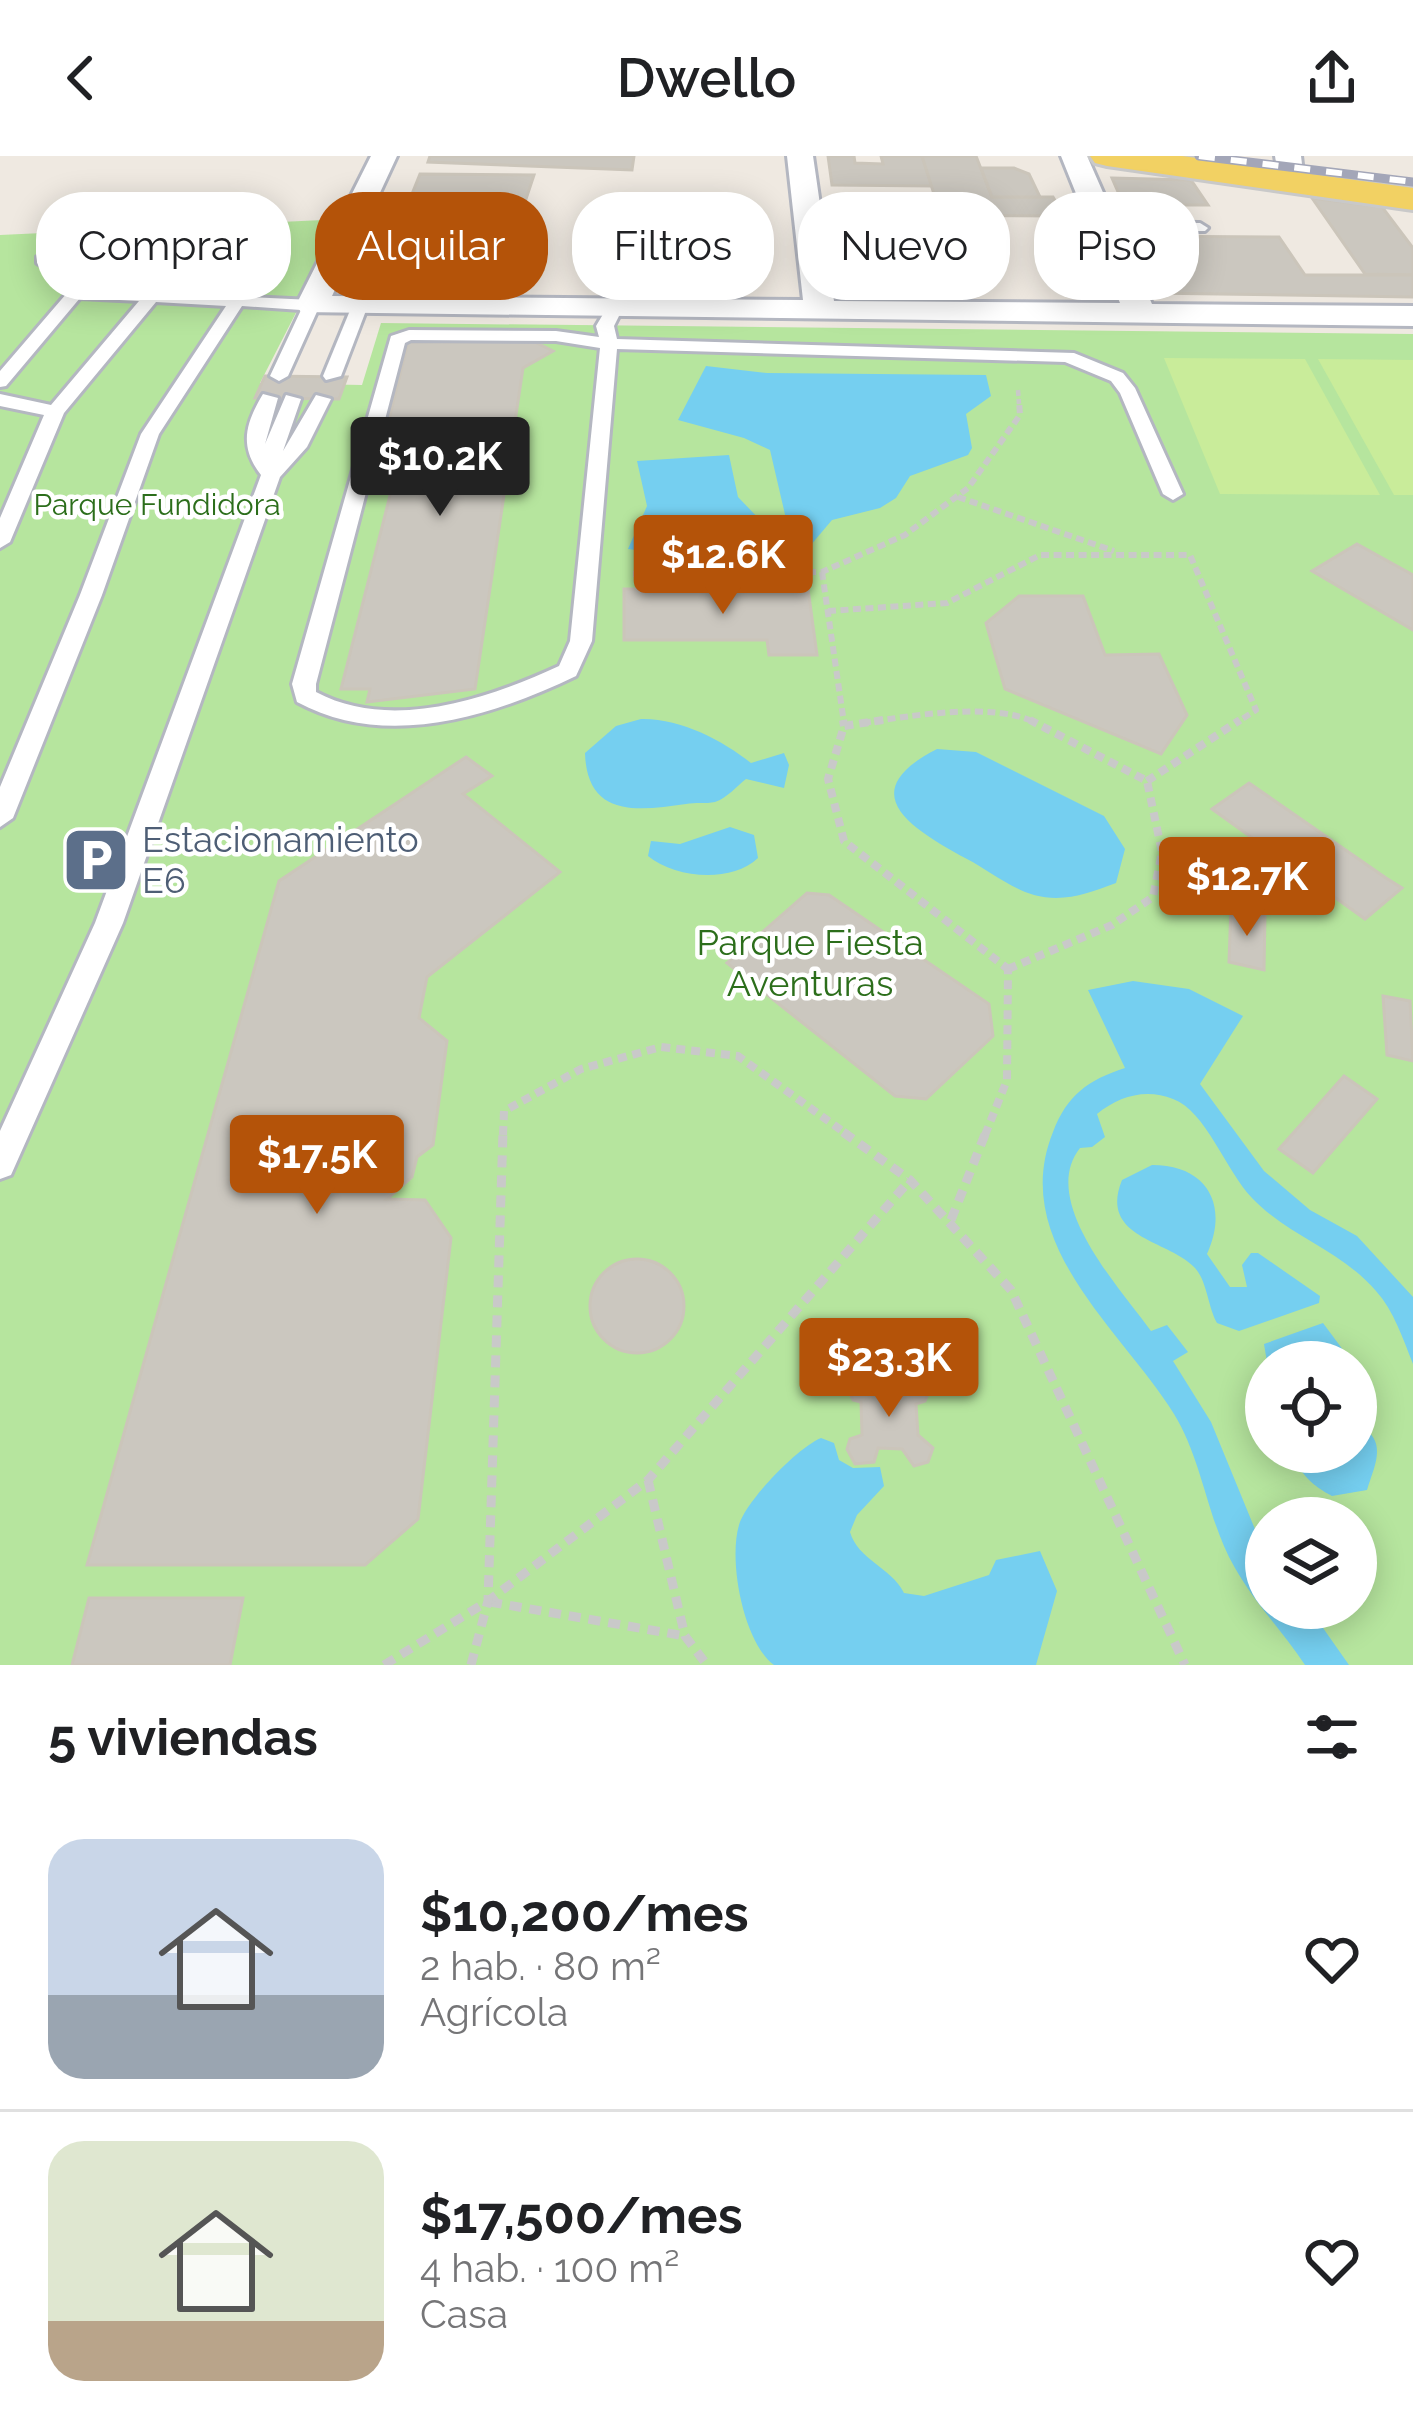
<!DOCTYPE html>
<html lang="es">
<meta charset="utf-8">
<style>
body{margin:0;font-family:Raleway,sans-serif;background:#f2f2f2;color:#202124;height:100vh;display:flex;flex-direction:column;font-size:45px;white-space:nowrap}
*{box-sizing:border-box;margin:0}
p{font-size:39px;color:#757577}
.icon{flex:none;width:66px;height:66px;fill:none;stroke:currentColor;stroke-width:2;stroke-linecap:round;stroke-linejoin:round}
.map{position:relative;height:1509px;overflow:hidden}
.panel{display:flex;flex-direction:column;background:#fff;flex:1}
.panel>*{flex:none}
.hud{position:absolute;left:36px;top:36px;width:1341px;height:108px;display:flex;gap:24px}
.tools{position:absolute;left:1245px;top:1185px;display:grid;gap:24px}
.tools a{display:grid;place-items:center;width:132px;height:132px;border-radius:50%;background:#fff;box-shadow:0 6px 30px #0003;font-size:60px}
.price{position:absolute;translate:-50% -102px;padding:0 27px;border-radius:12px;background:#b45309;color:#fff;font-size:39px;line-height:78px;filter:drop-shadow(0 3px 6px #0008)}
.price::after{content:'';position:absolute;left:50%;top:72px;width:36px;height:27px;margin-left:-18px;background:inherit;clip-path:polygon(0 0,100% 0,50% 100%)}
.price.active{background:#222;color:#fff}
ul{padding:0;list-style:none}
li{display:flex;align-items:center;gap:36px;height:300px;padding:0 48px}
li+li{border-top:3px solid #e0e0e0}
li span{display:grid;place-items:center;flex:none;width:336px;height:240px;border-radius:36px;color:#555}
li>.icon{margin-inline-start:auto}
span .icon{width:144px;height:144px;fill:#fffc;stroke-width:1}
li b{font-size:51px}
h2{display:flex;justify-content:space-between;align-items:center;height:144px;padding:0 48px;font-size:51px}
.tag{padding:0 42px;border-radius:48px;background:#fff;box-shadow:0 6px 30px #0003;font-size:42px;line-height:108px}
.tag.active{background:#b45309;color:#fff}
header{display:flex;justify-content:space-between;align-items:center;height:156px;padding:0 48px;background:#fff;font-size:54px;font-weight:600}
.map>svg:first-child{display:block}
</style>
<header><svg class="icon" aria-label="back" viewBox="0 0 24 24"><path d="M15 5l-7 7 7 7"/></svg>Dwello<svg class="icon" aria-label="share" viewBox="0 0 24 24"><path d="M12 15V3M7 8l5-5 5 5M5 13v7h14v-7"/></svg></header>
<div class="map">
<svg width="1413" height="1509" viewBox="0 0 1413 1509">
<rect width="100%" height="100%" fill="#efe9e1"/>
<path fill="#b6e59e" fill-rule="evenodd" d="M344,63L260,227L362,229L381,167L1413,178V1509H0V79ZM1266,1206H1356V1296H1266ZM1266,1362H1356V1452H1266Z"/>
<g fill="#c9ec9a">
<path d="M1164,202L1305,203L1380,339L1220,338Z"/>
<path d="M1318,203L1413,204V339H1394Z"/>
</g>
<g fill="#75cff0">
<path d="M706,210L767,217L986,219L991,240L966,258L972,292L968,299L910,320L896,342L880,352L832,364L810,390L794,397L770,294L744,282L678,264Z"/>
<path d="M729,299L738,341L764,368L769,397C721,391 678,402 628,393L647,350L637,305Z"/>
<path d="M641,563C680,562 722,584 751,607L784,597L789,609L784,632L746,623C737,630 727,642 715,646C706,648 695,646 686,648C638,655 587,662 585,597L616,570Z"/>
<path d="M937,593L976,596L1104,660L1125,693L1116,727C1089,737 1064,747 1034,739C1012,733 988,714 967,703C912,673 851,637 937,593Z"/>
<path d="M730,671L754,679L758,702C730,728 675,722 648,700L651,685L680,688Z"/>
<path d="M1133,825L1189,833L1243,860L1200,928L1264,1015L1310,1054L1357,1080L1413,1141V1208C1403,1183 1394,1155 1376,1135C1341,1094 1288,1080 1252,1042C1226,1015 1206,955 1173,943C1146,932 1119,940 1097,958L1105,981L1092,991L1080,992C1038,1045 1121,1133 1151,1175L1167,1169L1188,1196L1173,1205L1211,1266L1266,1400V1452H1309L1349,1509H1305C1283,1476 1254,1446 1235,1412C1207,1364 1203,1305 1174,1258C1122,1174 1008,1087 1053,976C1067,939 1088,924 1125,912L1088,834Z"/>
<path d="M1152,1009C1208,1009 1229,1050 1207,1098L1230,1131H1247L1242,1109L1251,1097H1258L1320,1140L1319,1147L1239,1175L1217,1167C1208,1151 1207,1125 1195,1112C1170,1084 1098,1083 1122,1024Z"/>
<path d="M1323,1167L1352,1206H1267L1264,1188Z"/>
<path d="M1364,1272C1387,1288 1374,1311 1367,1334L1332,1340C1313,1330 1299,1318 1293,1296H1356V1275Z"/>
<path d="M821,1282L834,1287L839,1304L853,1312L880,1311L884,1330L857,1359L850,1376C858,1404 891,1411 904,1437L924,1440L989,1419L996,1404L1040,1395L1057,1435L1036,1509H774C744,1487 728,1406 739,1369C746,1345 797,1292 821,1282Z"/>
</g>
<g fill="#cbc7bf" stroke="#cbc5ba" stroke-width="3">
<path d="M430,0H634L632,14L428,6Z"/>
<path d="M828,0H854L855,7L883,8L881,0H922L932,30L832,29Z"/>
<path d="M922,0H976L992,41H1053L1064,60L847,59L846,39L934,38Z"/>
<path d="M981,12H1014L1029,18L1040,41H992Z"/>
<path d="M420,18L534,19L524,49L408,48Z"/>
<path d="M1112,22L1191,24L1208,49H1153L1160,60L1129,61Z"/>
<path d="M1312,42L1382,51L1413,92V119L1365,118Z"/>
<path d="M856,59H948L952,75H843L840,64H855Z"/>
<path d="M1126,80L1279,81L1305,119H1413V141L1149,137Z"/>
<path d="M533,185L553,195L523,212L475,533L367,546L370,533H341L402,292H382L408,186Z"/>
<path d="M265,220L347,221L339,243L255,242Z"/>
<path d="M1357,388L1413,419V474L1312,415Z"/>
<path d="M624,433H808L817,499H769L767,484H624Z"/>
<path d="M1019,440H1083L1105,499L1159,498L1187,559L1161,598L1005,533L986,467Z"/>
<path d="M466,601L492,620L463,638L560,716L427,821L419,862L447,885L433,989L417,1001L412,1021L387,1043L425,1044L451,1082L418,1363L365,1409H87L279,725Z"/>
<path d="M1249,627L1386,722L1402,732L1365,763L1212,653Z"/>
<path d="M807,737L829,739L989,848L993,880L926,943L895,940L727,807Z"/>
<path d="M1231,751L1265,759L1264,814L1229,806Z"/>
<path d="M1383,840L1410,845L1413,905L1387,899Z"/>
<path d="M1344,920L1377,943L1313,1017L1279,993Z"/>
<circle cx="637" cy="1150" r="47"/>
<path d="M857,1217L871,1221L875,1231L899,1232L909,1219L923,1223L929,1236L925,1245L916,1248L918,1279L933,1292L928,1306L914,1310L902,1293L878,1292L874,1306L855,1308L847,1293L850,1283L862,1279L861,1246L853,1244L846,1230Z"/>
<path d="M89,1442H243L230,1509H72Z"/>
</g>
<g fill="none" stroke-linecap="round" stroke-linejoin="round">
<g stroke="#b4b7c1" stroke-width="6">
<g id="service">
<path d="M1200,67L1208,72L1205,75L1103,76L1095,71L1103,66Z"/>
<path d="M37,101H49L87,124L88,133L312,144L320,149L288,220L279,225L270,220L301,154L242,150L159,278L102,439L13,662L0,671V631L80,439L141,278L226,150L156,146L64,257L10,386L0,392V362L44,259L0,250V238L51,249L139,145L80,142L6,230L0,231V215L73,130L37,107Z"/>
<path d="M359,147L367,152L341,220L326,224L323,220L351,152Z"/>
<path d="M614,149L622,154L614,170L617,183L1074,197L1123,217L1135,232L1183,338L1173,344L1163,338L1120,237L1111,225L1065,206L617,193L592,485L576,520C491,561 385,594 297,546L292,528L391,180L409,174L556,175L599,181L596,170L608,150ZM411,184L556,185L600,192L570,485L559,510C487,543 391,576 316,536V528L405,187Z"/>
<path d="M263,238L278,242L265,288L286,239L301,243L283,295L316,239L331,243L307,291L280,321L123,767L11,1019L0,1023V975L95,767L261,319C239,291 245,268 263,238Z"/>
</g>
</g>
<g stroke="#b4b7c1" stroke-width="6">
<g id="minor">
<path d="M371,0H397L332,140L803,144L787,0H813L834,145L1120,147L1061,0H1087L1152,148L1413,150V170L301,156L296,149Z"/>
<path d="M1275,0H1301L1304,25L1300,31H1280Z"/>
</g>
</g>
<g stroke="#c9c9c9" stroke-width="6">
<path id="primary" d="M1090,0H1182L1413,32V54L1107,10L1095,7Z"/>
</g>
<path stroke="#c9c9c9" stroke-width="4.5" stroke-dasharray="6 3" stroke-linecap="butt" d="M1018,234L1019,248"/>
<g stroke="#c9c9c9" stroke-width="6" stroke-dasharray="8 4.5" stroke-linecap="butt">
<path d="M958,341L1114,395"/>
<path d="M822,416L844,567"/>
<path d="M633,418L822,416L905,379L968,332L1020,259L1019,245"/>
<path d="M828,455L947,447L1040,399H1190L1256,554L1236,567"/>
<path d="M863,567C910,560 994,545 1036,567"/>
</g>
<g stroke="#c9c9c9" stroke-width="8" stroke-dasharray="9 6" stroke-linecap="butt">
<path d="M843,564L844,570"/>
<path d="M883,564L844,570L828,623L844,685L1008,813"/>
<path d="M1147,625L1240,564"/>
<path d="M1008,813L1112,769L1153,741L1162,696L1147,625L1030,564"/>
<path d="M503,979L504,955L581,913L661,891L738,900L848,979"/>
<path d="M985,979L1007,924L1008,813"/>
</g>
<g stroke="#c9c9c9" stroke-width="9" stroke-dasharray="12 8" stroke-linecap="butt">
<path d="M843,976L910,1024L1011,1134L1185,1509"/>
<path d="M951,1064L986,976"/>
<path d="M648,1324L685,1480L707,1509"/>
<path d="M490,1446L685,1480"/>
<path d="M384,1509L488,1445L648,1324L910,1024"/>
<path d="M471,1509L488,1445L503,976"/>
</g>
<use href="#service" fill="#fff" fill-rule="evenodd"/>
<use href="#minor" fill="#fff" fill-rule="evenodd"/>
<use href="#primary" fill="#f2d163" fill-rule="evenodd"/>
<g stroke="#a3a6b8" stroke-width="9">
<path id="rail" d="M1199,0L1413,26"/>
</g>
<use href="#rail" stroke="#fff" stroke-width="6" stroke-dasharray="16" stroke-linecap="butt"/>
</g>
<defs>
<g id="parking-square" transform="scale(3.45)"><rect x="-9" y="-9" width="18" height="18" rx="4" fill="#5c6f8a" stroke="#fff"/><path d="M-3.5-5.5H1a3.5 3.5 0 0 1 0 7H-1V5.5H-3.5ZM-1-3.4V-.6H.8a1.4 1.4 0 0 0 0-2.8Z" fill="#fff"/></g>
</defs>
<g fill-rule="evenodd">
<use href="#parking-square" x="96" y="704"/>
</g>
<g text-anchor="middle" stroke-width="9" stroke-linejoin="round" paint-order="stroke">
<g font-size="30" fill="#2c6e1b" stroke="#fff">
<text x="157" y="359">Parque Fundidora</text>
</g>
<g font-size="36" fill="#4e5e75" stroke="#fff" text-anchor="start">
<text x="142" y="696">Estacionamiento<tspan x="142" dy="41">E6</tspan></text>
</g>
<g font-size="36" fill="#2c6e1b" stroke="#fff">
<text x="810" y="799">Parque Fiesta<tspan x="810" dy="41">Aventuras</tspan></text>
</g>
</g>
</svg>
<div class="tools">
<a><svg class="icon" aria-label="locate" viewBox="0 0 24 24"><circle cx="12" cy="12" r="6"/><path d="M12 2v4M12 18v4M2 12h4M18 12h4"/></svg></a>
<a><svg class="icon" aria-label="layers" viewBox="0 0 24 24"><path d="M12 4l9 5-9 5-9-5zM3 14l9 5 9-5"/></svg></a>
</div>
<b class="price active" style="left:440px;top:363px">$10.2K</b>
<b class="price" style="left:723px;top:461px">$12.6K</b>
<b class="price" style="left:1247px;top:783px">$12.7K</b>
<b class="price" style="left:317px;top:1061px">$17.5K</b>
<b class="price" style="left:889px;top:1264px">$23.3K</b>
<div class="hud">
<a class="tag">Comprar</a>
<a class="tag active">Alquilar</a>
<a class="tag">Filtros</a>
<a class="tag">Nuevo</a>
<a class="tag">Piso</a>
</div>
</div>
<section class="panel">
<h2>5 viviendas<svg class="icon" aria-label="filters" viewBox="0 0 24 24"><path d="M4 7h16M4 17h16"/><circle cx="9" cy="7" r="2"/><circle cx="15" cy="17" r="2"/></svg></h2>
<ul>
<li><span style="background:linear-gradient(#c9d6e8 65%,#9aa5b1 0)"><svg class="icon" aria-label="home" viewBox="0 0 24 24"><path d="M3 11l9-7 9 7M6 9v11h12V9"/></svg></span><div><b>$10,200/mes</b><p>2 hab. · 80 m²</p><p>Agrícola</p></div><svg class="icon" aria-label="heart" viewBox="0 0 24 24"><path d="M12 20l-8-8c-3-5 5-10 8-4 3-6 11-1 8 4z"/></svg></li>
<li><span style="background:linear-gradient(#dfe7d0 75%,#b9a48a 0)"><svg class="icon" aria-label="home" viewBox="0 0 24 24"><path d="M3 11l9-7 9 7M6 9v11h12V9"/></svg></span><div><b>$17,500/mes</b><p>4 hab. · 100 m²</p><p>Casa</p></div><svg class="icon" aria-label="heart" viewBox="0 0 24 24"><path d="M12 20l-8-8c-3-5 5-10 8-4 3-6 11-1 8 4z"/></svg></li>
</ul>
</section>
